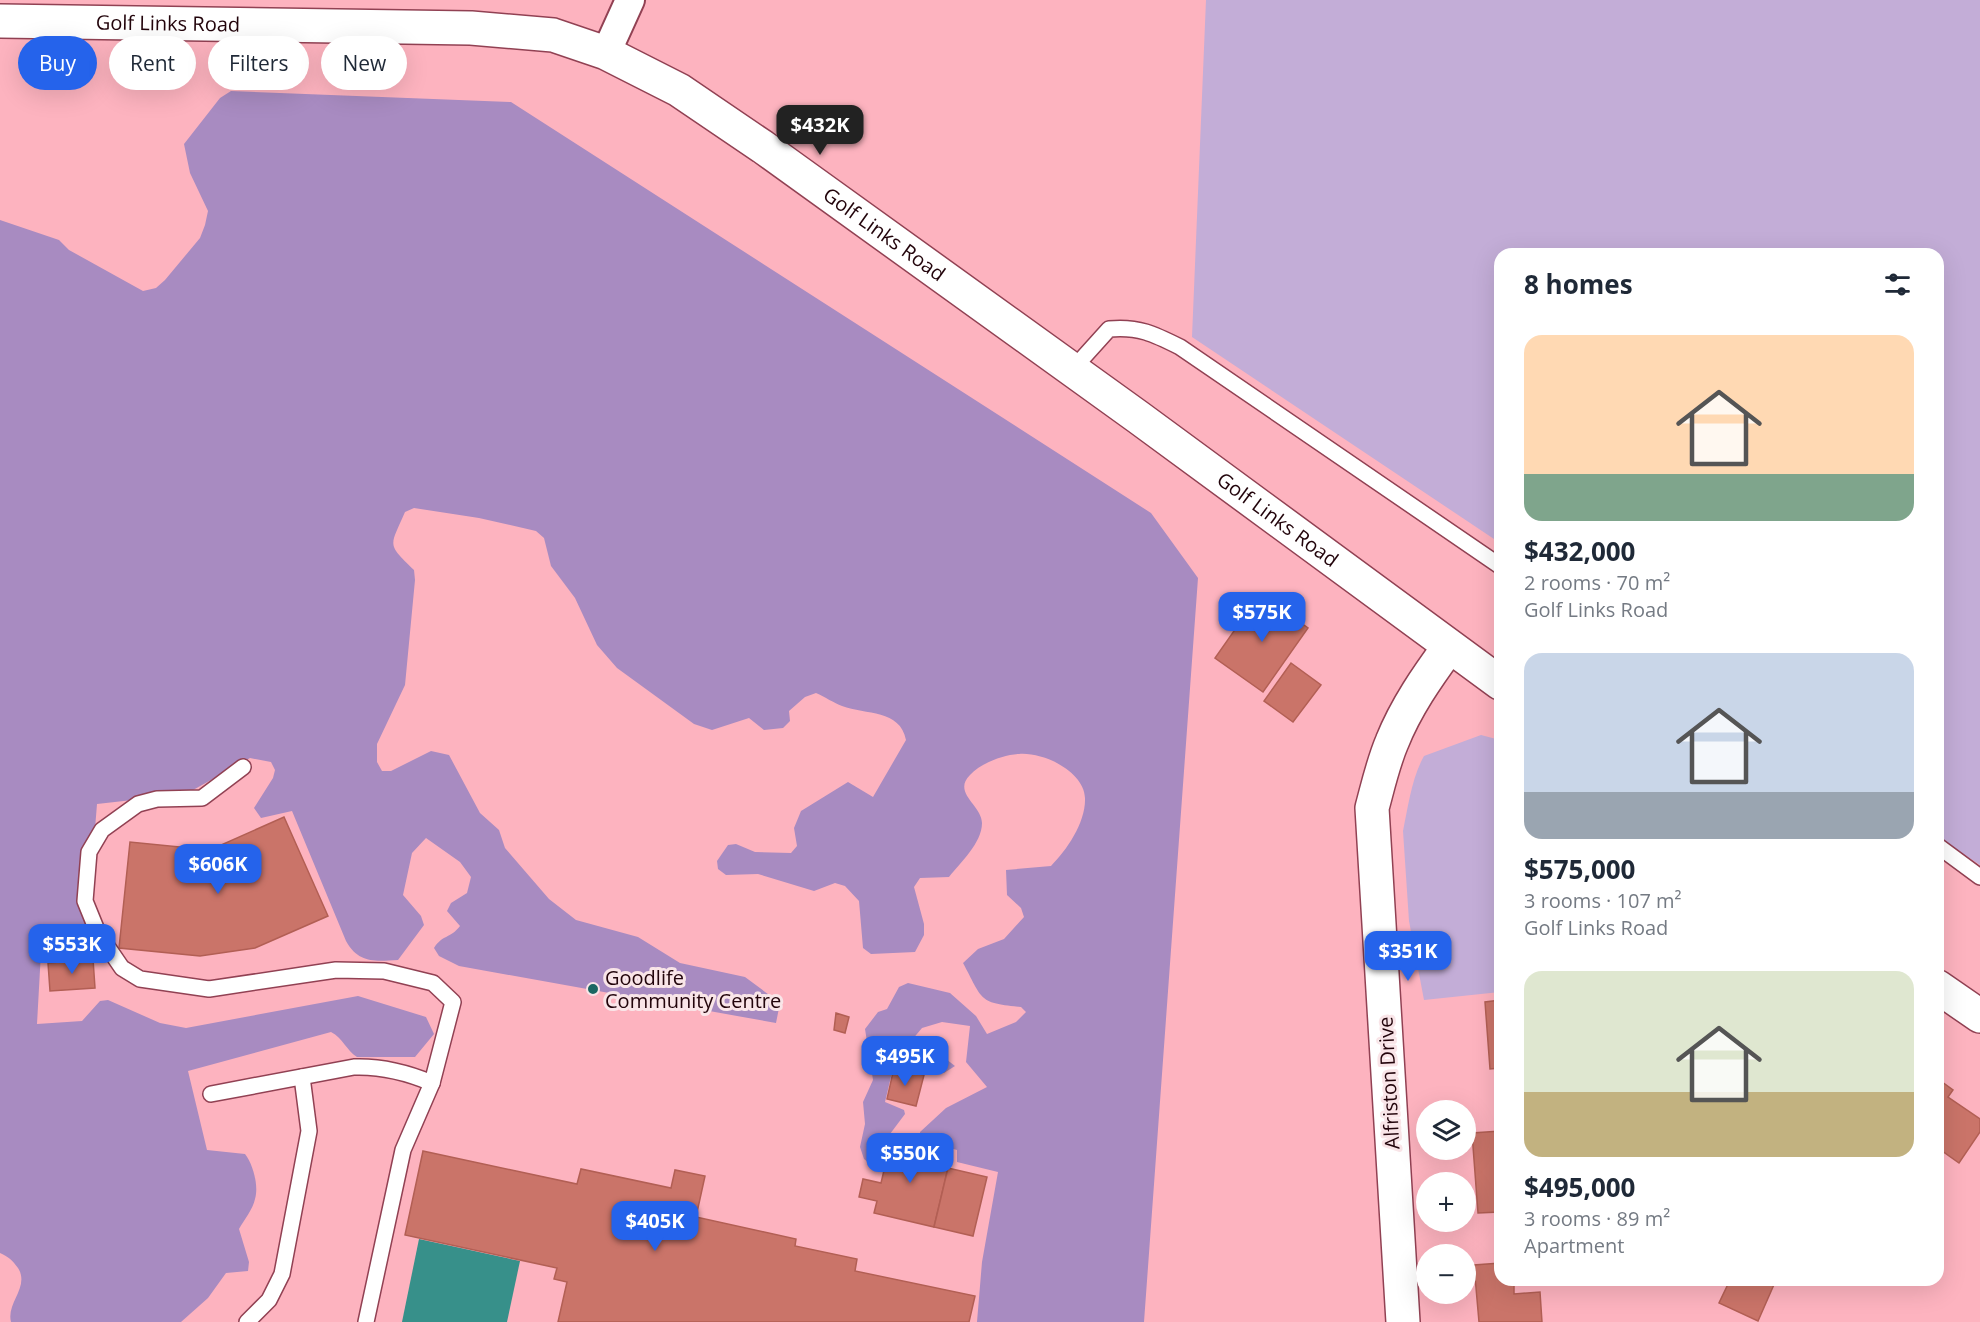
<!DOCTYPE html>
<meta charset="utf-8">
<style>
body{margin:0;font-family:"Open Sans",sans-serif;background:#f2f2f3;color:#1f2937;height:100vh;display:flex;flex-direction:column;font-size:22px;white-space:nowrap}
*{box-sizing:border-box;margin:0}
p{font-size:20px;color:#747a83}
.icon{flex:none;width:33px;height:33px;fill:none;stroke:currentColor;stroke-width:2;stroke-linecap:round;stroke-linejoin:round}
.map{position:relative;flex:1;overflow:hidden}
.sheet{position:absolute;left:1494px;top:248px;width:450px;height:1038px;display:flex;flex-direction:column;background:#fff;border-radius:18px;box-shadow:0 6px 24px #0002}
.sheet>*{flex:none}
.hud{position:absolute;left:18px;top:36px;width:570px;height:54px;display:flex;gap:12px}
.buttons{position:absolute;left:1416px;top:1100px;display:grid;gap:12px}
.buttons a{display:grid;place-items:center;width:60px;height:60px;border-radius:50%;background:#fff;box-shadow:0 6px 24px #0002;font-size:30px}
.price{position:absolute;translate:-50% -51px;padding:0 14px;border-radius:12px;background:#2563eb;color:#fff;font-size:20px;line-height:39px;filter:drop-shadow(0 2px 3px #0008)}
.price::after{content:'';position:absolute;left:50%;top:36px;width:18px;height:14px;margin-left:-9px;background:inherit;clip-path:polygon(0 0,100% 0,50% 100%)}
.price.current{background:#222;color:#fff}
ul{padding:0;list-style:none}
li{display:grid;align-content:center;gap:12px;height:318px;padding:0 30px}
li span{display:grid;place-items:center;height:186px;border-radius:18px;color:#555}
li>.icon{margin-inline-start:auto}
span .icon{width:108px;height:108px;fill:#fffc;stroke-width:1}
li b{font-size:26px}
h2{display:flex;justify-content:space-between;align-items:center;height:72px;padding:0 30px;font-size:26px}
.chip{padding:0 21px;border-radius:27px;background:#fff;box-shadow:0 6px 24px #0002;font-size:21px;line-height:54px}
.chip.current{background:#2563eb;color:#fff}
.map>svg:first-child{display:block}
</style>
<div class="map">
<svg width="1980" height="1322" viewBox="0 0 1980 1322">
<rect width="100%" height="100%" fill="#fdb3bf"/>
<g fill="#c3add7">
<path d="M1206,0H1980V865L1938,837V254H1500V543L1192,337Z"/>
<path d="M1481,735L1500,740V992L1424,1000L1409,921L1403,831C1408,807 1412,777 1424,756Z"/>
</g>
<path fill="#a88bc1" d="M231,91L511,102L1151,513L1198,578L1144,1322H977L982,1262L998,1172L957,1162V1150L921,1140L920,1132L946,1108L987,1087L966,1062L970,1026L942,1022L922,1028L906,1047L924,1056L946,1059L955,1066L944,1073L894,1064L885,1102L904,1110L905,1114L890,1134L878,1166H873L864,1159L860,1147L865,1124L863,1102L873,1080L865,1029L878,1012L887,1009L899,987L908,983L950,993L976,1016L987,1034L1016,1022L1026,1012L1021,1007C978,1003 983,1000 963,963L978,949L1004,939L1024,917L1021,908L1007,895L1006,870L1051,866C1067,850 1086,822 1085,798C1084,771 1043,752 1019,754C1003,755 981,763 970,775C952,793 982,805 982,823C982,843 960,863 949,877L920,878L914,887L924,924V935L915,952L871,954L863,948L859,901L845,886L835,883L814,891L758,874L726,875L718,869L717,861L728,845L736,844L755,852L791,853L797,846L794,828L801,811L848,782L873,797L906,740C900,709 866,715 842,706C834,703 825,697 816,693L805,697L789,711L790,721L783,728L764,730L749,718L712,730L694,724L617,668L597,645L575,598L551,566L544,538L536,531L479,518L414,508L405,512C390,547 386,543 414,570L415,580L405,685L377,744V762L382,771H391L431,751L449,755L480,813L499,830L505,848L549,899L576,920L638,937L680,963L745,977L780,1003L776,1023L459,966L439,956L434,948C443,934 450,939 460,926L447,911L451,903L467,893L471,877L460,862L426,838L412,853L403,895L421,916L424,925L398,960C375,961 359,964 346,941L292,811L261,818L254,808L273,778L275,770L271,762L250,758L186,794L97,804L86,941L41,952L37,1024L82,1021L100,1001L108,1000L160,1023L186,1028L358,996L426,1017L434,1034L415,1057H357C346,1050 343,1038 331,1032L188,1071L207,1150L245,1154C253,1164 259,1186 255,1199C253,1209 244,1220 239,1229L249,1262L248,1271L226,1273L208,1298L181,1322H11C6,1303 30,1287 18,1268C12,1260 9,1257 0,1253V220L59,240L69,250L143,291L156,288L165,280L200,238L205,225L208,211L190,173L184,144L220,98Z"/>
<path fill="#37908a" d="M419,1239L520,1261L507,1322H402Z"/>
<g fill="#ca7469" stroke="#b25f54" stroke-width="1.5">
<path d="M1260,594L1308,628L1263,692L1215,658Z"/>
<path d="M1291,663L1321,685L1293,722L1264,701Z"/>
<path d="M284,817L328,916L255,948L200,956L119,948L130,842L210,850Z"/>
<path d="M93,959L95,988L50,991L48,963Z"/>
<path d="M1500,1000V1068L1490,1069L1485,1002Z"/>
<path d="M836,1013L849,1017L845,1033L834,1030Z"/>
<path d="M894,1068L924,1075L916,1106L887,1099Z"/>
<path d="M1938,1079L1953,1090L1948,1097L1980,1119V1132L1959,1163L1938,1148Z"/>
<path d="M1500,1131V1212L1478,1213L1472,1133Z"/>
<path d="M891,1141L951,1155L934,1227L874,1213L877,1201L859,1197L863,1179L881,1183Z"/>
<path d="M423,1151L577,1184L581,1169L671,1188L675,1170L705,1176L696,1217L796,1239L795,1246L857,1259L855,1271L975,1296L969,1322H558L567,1282L554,1279L557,1268L405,1235Z"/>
<path d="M948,1168L987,1177L973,1236L934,1227Z"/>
<path d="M1500,1263V1280H1514V1294L1540,1292L1542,1322H1479L1474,1265Z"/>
<path d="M1730,1280H1776L1758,1321L1719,1303Z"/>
</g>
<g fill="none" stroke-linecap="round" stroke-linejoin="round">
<g stroke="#914153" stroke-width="18">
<g id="lane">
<path d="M1072,370L1109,329C1138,326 1154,334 1180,347L1500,566"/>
<path d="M243,767L202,798L157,799L138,804L102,830L89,852L85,901L98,933L122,968L140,979L209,989L336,970L384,971L433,983L453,1002L432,1083L403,1150L366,1322"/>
<path d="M1938,846L1980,877"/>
<path d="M211,1094L354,1067C382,1066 406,1072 432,1083"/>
<path d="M247,1322L269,1300L282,1274L309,1131L302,1077"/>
</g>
</g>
<g stroke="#914153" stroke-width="32">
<path id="street" d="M606,53L630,0"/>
</g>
<g stroke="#914153" stroke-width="36">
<g id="secondary">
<path id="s1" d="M0,21L471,28L553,35L606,53L679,90L763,147L1138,417L1500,683"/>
<path d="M1938,987L1980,1016"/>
<path d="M1403,1322L1372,808C1378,786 1383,763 1392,742C1406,707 1427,677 1449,647"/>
</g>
</g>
<use href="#lane" stroke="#fff" stroke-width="15"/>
<use href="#street" stroke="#fff" stroke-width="28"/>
<use href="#secondary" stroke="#fff" stroke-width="33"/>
</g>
<circle fill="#1b6762" stroke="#f9e5e8" stroke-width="2" cx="593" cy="989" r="6"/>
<g text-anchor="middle" stroke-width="6" stroke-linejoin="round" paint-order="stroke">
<g font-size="20" fill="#22040b" stroke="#f9e5e8">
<text dy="7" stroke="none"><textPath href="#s1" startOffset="168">Golf Links Road</textPath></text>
<text dy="7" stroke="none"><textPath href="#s1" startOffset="942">Golf Links Road</textPath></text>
<text dy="7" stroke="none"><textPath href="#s1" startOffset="1428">Golf Links Road</textPath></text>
<text transform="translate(1389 1083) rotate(-93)" y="7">Alfriston Drive</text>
</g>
<g font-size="20" fill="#22040b" stroke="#f9e5e8" text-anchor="start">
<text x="605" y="985">Goodlife<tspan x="605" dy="23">Community Centre</tspan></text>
</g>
</g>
</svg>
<div class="buttons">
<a><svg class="icon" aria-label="layers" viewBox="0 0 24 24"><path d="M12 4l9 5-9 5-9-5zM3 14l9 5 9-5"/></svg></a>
<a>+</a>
<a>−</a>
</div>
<b class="price current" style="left:820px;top:156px">$432K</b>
<b class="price" style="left:1262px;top:643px">$575K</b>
<b class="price" style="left:218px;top:895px">$606K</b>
<b class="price" style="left:72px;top:975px">$553K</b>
<b class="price" style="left:1408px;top:982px">$351K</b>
<b class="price" style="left:905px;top:1087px">$495K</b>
<b class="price" style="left:910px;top:1184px">$550K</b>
<b class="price" style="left:655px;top:1252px">$405K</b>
<div class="hud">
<a class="chip current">Buy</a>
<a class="chip">Rent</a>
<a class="chip">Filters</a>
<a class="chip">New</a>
</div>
<section class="sheet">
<h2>8 homes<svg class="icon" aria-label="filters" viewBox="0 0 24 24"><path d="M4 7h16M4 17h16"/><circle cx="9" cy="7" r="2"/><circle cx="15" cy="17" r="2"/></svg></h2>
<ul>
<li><span style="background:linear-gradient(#ffd9b3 75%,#7fa58c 0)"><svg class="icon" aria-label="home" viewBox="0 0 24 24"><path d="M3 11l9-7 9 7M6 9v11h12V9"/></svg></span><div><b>$432,000</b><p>2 rooms · 70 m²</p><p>Golf Links Road</p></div></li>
<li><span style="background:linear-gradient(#c9d6e8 75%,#9aa5b1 0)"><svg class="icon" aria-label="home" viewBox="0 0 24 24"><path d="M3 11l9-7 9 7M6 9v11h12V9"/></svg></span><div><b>$575,000</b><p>3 rooms · 107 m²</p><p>Golf Links Road</p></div></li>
<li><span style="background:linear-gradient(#dfe7d0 65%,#c2b280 0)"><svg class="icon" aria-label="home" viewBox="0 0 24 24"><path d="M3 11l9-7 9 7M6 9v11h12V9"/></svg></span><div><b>$495,000</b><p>3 rooms · 89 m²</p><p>Apartment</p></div></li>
</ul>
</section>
</div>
